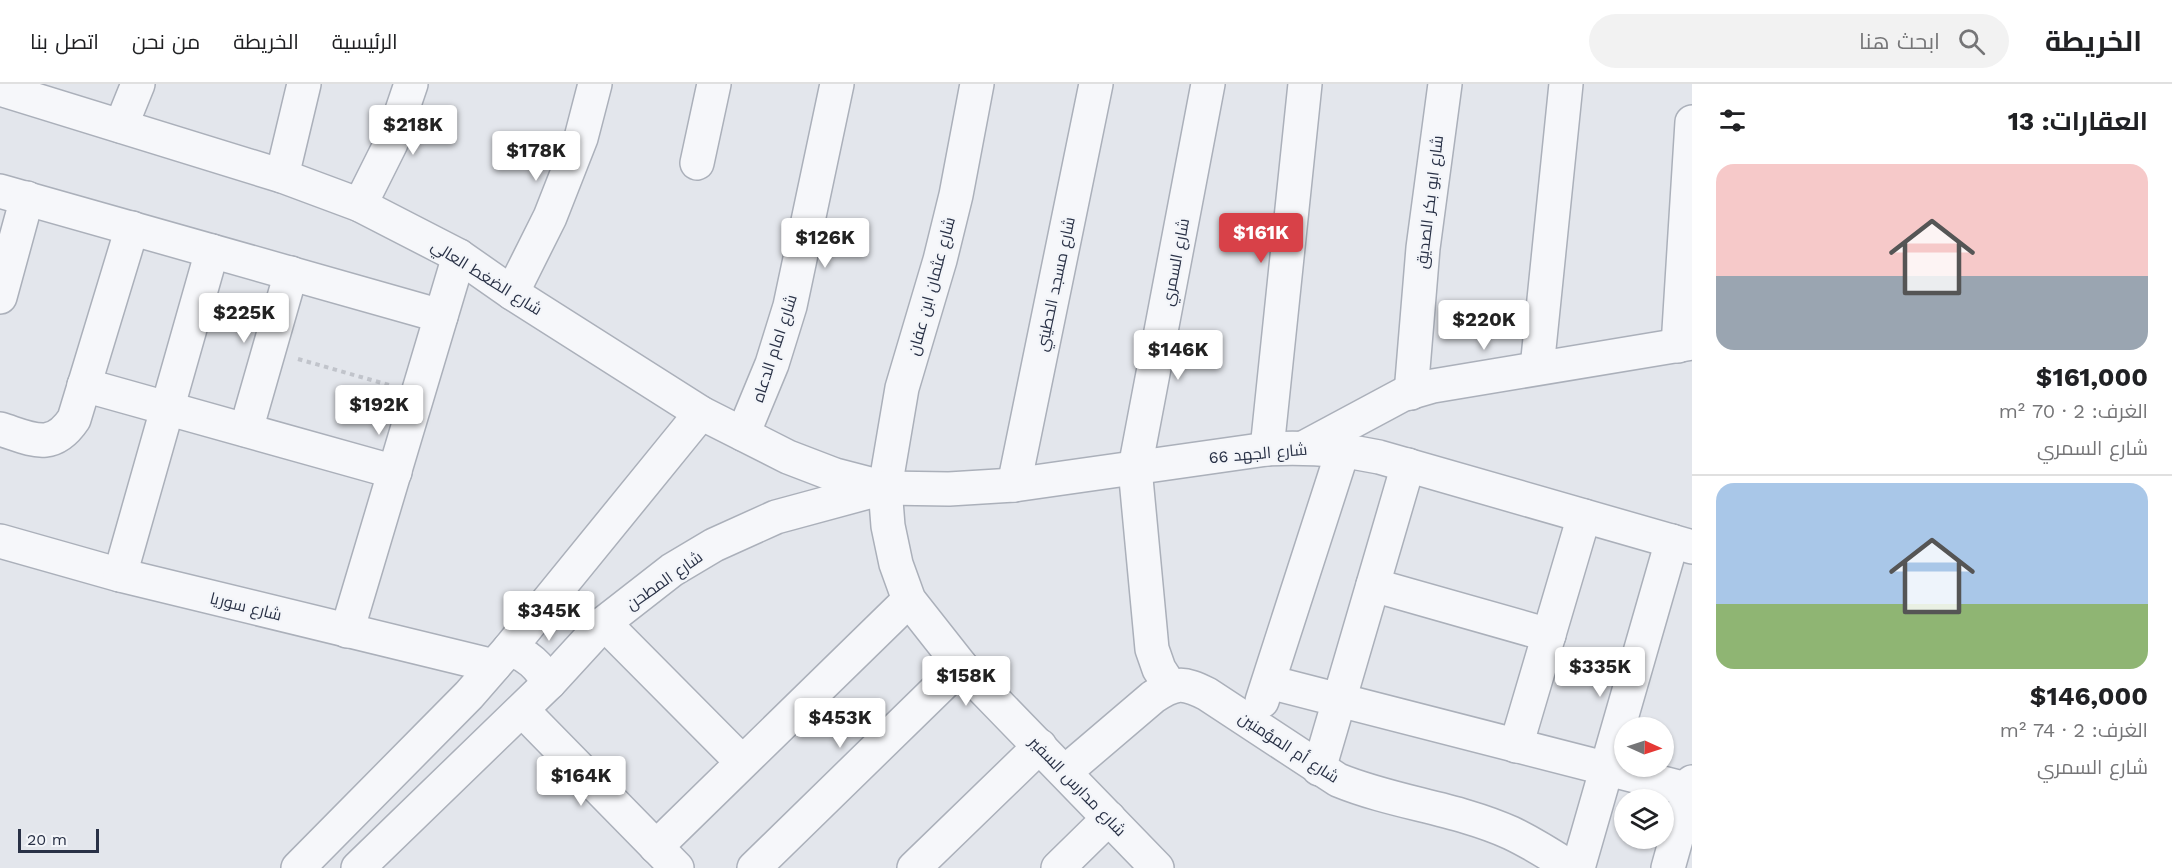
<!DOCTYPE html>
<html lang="ar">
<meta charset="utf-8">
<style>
body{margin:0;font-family:"Work Sans",Cairo,sans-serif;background:#f2f2f2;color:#202124;direction:rtl;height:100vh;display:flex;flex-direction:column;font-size:22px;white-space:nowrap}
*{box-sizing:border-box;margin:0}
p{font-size:20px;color:#757577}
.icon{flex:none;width:33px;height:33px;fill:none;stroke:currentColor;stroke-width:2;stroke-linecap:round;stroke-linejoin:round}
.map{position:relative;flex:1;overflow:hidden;direction:ltr}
.panel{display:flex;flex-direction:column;background:#fff;width:480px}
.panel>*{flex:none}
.needle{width:39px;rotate:93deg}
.fabs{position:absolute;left:1614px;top:633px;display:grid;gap:12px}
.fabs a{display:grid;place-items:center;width:60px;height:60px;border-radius:50%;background:#fff;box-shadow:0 2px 4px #0004;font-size:30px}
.scale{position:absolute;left:18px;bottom:15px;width:81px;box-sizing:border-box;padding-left:6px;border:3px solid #293146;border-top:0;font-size:16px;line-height:21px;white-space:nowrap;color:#293146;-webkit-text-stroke:4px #f3f5f9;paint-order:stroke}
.price{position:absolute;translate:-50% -51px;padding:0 14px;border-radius:6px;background:#fff;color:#222;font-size:20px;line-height:39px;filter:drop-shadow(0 2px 3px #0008)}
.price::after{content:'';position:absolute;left:50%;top:36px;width:18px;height:14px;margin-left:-9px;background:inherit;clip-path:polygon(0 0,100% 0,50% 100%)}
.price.on{background:#d84148;color:#fff}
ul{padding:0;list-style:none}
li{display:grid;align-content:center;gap:12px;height:318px;padding:0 24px}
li+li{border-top:2px solid #e0e0e0}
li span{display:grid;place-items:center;height:186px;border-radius:18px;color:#555}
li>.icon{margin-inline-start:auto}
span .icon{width:108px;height:108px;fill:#fffc;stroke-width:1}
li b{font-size:26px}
h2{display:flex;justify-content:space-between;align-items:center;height:72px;padding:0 24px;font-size:26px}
header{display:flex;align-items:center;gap:36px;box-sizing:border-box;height:84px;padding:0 30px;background:#fff;border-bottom:2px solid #e0e0e0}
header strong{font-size:28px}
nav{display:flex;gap:33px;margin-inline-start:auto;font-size:21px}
.search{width:420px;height:54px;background:#f2f2f2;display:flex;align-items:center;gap:15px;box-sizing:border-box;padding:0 21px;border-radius:33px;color:#757577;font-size:22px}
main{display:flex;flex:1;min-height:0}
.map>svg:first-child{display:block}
</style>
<header>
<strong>الخريطة</strong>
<div class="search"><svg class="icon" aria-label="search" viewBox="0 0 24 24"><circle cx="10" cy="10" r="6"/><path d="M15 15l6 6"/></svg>ابحث هنا</div>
<nav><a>الرئيسية</a><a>الخريطة</a><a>من نحن</a><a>اتصل بنا</a></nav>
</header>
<main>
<section class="panel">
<h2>العقارات: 13<svg class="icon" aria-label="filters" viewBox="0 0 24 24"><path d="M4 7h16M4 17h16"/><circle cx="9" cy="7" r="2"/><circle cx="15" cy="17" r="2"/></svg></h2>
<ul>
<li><span style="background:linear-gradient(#f6c9c9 60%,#9aa5b1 0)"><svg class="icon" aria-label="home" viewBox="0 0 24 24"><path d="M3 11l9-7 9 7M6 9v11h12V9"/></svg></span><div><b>$161,000</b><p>الغرف: 2 · 70 m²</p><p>شارع السمري</p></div></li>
<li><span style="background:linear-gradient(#a9c7e8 65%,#8fb573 0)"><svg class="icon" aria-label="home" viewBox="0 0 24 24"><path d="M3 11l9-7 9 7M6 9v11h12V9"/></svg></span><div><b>$146,000</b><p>الغرف: 2 · 74 m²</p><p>شارع السمري</p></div></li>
</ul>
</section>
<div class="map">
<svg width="1692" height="784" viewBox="0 0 1692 784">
<rect width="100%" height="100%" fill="#e3e6ec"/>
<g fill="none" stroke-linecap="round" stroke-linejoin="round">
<g stroke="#abb0ba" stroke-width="36">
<g id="minor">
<path d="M977,0L956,111L940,176L902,304L885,404L888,442L896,480L909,516L961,582L1157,784"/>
<path d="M0,5L282,92L360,121L459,172L512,209L701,329L788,373L835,391L885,404L949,405L1014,401L1267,365C1306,363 1341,365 1379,373L1692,463"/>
<path d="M121,42L138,0"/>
<path d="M697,79L714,0"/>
<path d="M282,92L304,0"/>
<path d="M0,107L441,232"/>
<path d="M360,121L391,59L411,0"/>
<path d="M512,209L550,133L581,54L595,0"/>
<path d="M0,213L27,114"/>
<path d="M1678,262L1692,38"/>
<path d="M1537,284L1566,0"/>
<path d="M84,301L395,388"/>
<path d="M1411,309L1423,164L1445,0"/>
<path d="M0,345C32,355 52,368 74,335L132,144"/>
<path d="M246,346L291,189"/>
<path d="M743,350L772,280L790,222L837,0"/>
<path d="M1305,363L1402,311L1433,302L1692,259"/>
<path d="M1267,365L1305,0"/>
<path d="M1014,401L1096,0"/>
<path d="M0,457L120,491L494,582"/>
<path d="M120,491L212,167"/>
<path d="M1373,501L1549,551"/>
<path d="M604,539L742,678"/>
<path d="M347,547L459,172"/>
<path d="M509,565C528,571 539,582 549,599"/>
<path d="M1269,598L1690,706"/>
<path d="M1170,602L1159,585L1152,565L1135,384L1208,0"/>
<path d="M1262,617L1343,366"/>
<path d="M522,626L677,784"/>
<path d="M1516,662L1584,432"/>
<path d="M1319,685L1408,381"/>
<path d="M1065,688L1153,613C1176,598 1183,598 1207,610L1338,696C1394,719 1456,724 1511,749C1532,759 1551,771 1571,784"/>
<path d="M656,763L909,516"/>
<path d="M298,784L469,611L509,565L701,329"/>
<path d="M358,784L549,599L604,539L672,486L714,461L776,433L883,404"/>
<path d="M754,784L961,582"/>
<path d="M914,784L1040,662"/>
<path d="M1058,784L1109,734"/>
<path d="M1578,784L1672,457"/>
<path d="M1668,784L1692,698"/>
</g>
</g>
<path stroke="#c1c4cb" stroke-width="4" stroke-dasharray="4.5 4.5" stroke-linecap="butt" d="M298,275L389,301"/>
<use href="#minor" stroke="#f6f7fa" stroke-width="33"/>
</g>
<g text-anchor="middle" stroke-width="4.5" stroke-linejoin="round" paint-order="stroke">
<g font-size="16" fill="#293146" stroke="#f3f5f9">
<text transform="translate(1429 118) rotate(-83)" y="6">شارع ابو بكر الصديق</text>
<text transform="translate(1175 178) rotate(-79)" y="6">شارع السمري</text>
<text transform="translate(487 193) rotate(32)" y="6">شارع الضغط العالي</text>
<text transform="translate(1055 200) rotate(-78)" y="6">شارع مسجد الحطيني</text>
<text transform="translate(931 202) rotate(-75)" y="6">شارع عثمان ابن عفان</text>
<text transform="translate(774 264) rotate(-72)" y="6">شارع امام الدعاه</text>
<text transform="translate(1258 369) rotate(-5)" y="6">شارع الجهد 66</text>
<text transform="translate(664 496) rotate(-35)" y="6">شارع المطحن</text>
<text transform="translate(246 522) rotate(14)" y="6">شارع سوريا</text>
<text transform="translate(1289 663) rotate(33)" y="6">شارع أم المؤمنين</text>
<text transform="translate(1078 702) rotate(46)" y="6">شارع مدارس السفير</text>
</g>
</g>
</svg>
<div class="fabs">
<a><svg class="needle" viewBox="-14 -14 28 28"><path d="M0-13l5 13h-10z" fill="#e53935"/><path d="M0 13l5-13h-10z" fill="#757577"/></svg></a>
<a><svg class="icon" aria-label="layers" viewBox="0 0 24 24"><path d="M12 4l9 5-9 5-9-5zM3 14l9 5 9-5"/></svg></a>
</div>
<div class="scale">20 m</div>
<b class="price" style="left:413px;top:72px">$218K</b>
<b class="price" style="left:536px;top:98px">$178K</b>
<b class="price on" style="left:1261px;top:180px">$161K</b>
<b class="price" style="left:825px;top:185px">$126K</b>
<b class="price" style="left:244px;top:260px">$225K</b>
<b class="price" style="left:1484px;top:267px">$220K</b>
<b class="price" style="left:1178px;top:297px">$146K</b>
<b class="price" style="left:379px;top:352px">$192K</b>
<b class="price" style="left:549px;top:558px">$345K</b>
<b class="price" style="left:1600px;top:614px">$335K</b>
<b class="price" style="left:966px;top:623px">$158K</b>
<b class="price" style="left:840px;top:665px">$453K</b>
<b class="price" style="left:581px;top:723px">$164K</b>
</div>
</main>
